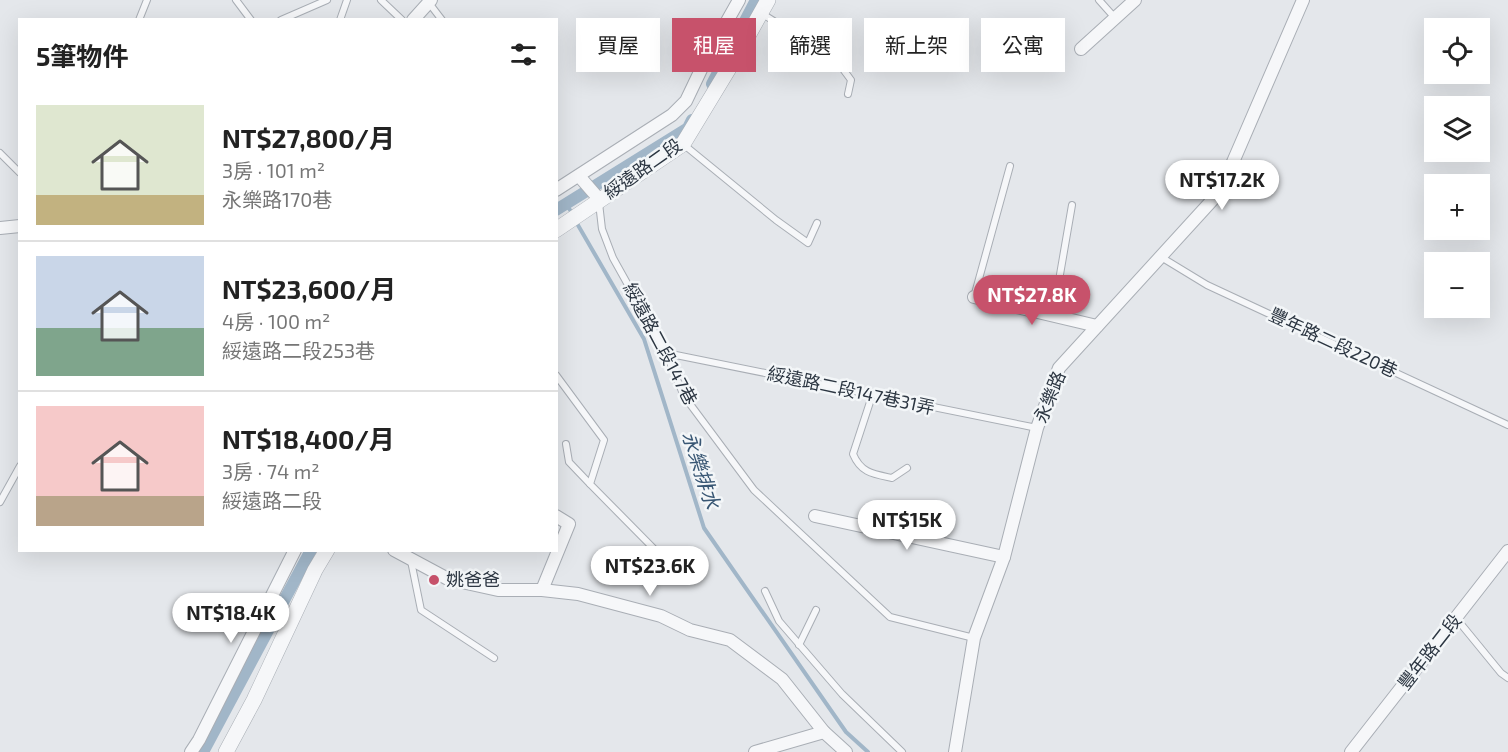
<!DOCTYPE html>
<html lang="zh-TW">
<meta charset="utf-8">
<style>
body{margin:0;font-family:"Exo 2","Noto Sans TC",sans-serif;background:#f6f6f6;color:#222;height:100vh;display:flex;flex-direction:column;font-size:22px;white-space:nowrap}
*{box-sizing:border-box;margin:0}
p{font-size:20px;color:#767676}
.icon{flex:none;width:33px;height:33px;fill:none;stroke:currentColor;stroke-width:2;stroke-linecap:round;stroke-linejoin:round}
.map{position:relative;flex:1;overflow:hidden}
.side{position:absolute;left:18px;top:18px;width:540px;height:534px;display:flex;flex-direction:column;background:#fff;border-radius:0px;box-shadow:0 6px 24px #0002}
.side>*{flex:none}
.top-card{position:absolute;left:576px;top:18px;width:570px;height:54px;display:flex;gap:12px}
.tools{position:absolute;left:1424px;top:18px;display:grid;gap:12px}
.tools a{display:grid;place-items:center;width:66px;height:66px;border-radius:0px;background:#fff;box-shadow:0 6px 24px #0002;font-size:30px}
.price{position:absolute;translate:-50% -51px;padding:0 14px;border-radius:21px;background:#fff;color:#222;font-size:20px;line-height:39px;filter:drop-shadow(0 2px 3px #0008)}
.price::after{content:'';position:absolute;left:50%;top:36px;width:18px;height:14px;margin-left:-9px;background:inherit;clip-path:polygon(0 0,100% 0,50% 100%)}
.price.selected{background:#c7526b;color:#fff}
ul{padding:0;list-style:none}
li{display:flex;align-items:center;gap:18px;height:150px;padding:0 18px}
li+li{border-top:2px solid #e0e0e0}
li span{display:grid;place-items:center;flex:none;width:168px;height:120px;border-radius:0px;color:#555}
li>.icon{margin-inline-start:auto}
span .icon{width:72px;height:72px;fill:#fffc;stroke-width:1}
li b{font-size:26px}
h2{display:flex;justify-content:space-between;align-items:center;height:72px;padding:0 18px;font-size:26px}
.tag{padding:0 21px;border-radius:0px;background:#fff;box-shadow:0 6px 24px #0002;font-size:21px;line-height:54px}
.tag.selected{background:#c7526b;color:#fff}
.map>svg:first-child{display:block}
</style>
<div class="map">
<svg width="1508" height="752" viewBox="0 0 1508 752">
<rect width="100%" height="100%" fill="#e4e7eb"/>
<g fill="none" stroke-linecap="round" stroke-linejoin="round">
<g stroke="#a1b6c8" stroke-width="4">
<path d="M566,204L572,213"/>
<path d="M575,220L644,339L704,528L846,732L868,752"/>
</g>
<g stroke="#a1b6c8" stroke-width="12">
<path d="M712,84L756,0"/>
<path d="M556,210L688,128L692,120"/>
<path d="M203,752L311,550"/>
</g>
<g stroke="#a9aeb5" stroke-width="8">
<g id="service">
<path d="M236,0L251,20"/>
<path d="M381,0L402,20"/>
<path d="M1099,0L1115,18"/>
<path d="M429,3L442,20"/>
<path d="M761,13L837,61L851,80L848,94"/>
<path d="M139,20L147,0"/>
<path d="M281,20L327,0"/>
<path d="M340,20L347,0"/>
<path d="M683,144L776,220L808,243L817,223"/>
<path d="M0,153L20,173"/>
<path d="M599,203L602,229L613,258L666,353L684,396L754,490L890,617L974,638"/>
<path d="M1161,257L1207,285L1508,425"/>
<path d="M974,297L1010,166"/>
<path d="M1053,315L1072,205"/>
<path d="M666,353L1037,428"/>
<path d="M556,375L604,440L590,484L667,562"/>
<path d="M872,396L853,454C861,473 873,474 892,478L907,468"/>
<path d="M566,444L569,462L590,484"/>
<path d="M0,502L20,466"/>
<path d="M411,561L421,610L494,658"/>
<path d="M765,591L779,621L842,694L902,752"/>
<path d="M1456,618L1501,673L1508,678"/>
<path d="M799,645L816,610"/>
</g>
</g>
<g stroke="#a9aeb5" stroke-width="14">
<g id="minor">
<path d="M413,20L431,0"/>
<path d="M1081,49L1135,0"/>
<path d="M579,176L599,199"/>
<path d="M556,190L672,115L686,101L708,55L739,0"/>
<path d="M0,228L20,226"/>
<path d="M974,297L1097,326"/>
<path d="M815,516L1004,557"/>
<path d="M394,550L448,579L498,590H542L578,594L661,616L690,630L730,640L782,679L824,732L846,752"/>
<path d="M542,590L569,524L556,516"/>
<path d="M191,752L199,740L295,550"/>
<path d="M755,752L824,732"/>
<path d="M955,752L974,638L1004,557L1037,428L1059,368L1216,196L1233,162L1303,0"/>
<path d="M1351,752L1508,551"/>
</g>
</g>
<g stroke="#a9aeb5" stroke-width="16">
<g id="tertiary">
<path d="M556,230L683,144L740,50L768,0"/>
<path d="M226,752L254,700L315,570L327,550"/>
</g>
</g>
<use href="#service" stroke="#f6f7f9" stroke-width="6"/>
<use href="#minor" stroke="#f6f7f9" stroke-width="12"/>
<use href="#tertiary" stroke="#f6f7f9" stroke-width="15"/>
</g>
<circle fill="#c7526b" stroke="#f3f6f8" stroke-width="2" cx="434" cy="580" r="6"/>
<g text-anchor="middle" stroke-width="5" stroke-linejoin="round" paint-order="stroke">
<g font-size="18" fill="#2c3642" stroke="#f3f6f8">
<text transform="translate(643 169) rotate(-35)" y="6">綏遠路二段</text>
<text transform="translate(1333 343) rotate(25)" y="6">豐年路二段220巷</text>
<text transform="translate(660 344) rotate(62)" y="6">綏遠路二段147巷</text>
<text transform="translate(851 391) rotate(12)" y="6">綏遠路二段147巷31弄</text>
<text transform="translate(1050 397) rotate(-68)" y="6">永樂路</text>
<text transform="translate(1430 652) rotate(-52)" y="6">豐年路二段</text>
</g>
<g font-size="18" fill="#2c3642" stroke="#f3f6f8" text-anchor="start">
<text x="446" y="586">姚爸爸</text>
</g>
<g font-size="20" font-style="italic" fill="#395774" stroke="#f3f6f8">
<text transform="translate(701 470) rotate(72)" y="7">永樂排水</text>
</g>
</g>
</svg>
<div class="tools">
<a><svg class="icon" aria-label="locate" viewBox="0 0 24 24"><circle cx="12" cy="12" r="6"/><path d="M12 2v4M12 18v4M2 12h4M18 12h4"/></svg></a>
<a><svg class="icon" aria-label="layers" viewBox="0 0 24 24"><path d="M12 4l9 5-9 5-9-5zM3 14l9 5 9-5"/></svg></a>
<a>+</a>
<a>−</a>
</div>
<b class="price" style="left:1222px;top:211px">NT$17.2K</b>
<b class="price selected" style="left:1032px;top:326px">NT$27.8K</b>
<b class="price" style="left:907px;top:551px">NT$15K</b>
<b class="price" style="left:650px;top:597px">NT$23.6K</b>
<b class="price" style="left:231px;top:644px">NT$18.4K</b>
<div class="top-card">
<a class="tag">買屋</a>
<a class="tag selected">租屋</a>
<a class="tag">篩選</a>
<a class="tag">新上架</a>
<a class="tag">公寓</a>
</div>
<section class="side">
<h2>5筆物件<svg class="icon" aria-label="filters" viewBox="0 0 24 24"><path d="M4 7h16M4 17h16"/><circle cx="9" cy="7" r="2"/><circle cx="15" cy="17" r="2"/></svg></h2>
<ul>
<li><span style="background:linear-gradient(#dfe7d0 75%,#c2b280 0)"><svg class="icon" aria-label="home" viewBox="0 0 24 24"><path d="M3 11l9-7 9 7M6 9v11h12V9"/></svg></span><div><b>NT$27,800/月</b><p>3房 · 101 m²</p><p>永樂路170巷</p></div></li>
<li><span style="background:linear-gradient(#c9d6e8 60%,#7fa58c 0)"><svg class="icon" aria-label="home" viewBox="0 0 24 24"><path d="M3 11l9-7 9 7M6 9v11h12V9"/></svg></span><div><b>NT$23,600/月</b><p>4房 · 100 m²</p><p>綏遠路二段253巷</p></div></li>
<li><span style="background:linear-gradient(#f6c9c9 75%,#b9a48a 0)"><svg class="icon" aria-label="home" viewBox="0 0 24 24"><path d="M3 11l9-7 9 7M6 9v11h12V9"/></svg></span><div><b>NT$18,400/月</b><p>3房 · 74 m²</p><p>綏遠路二段</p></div></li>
</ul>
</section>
</div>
